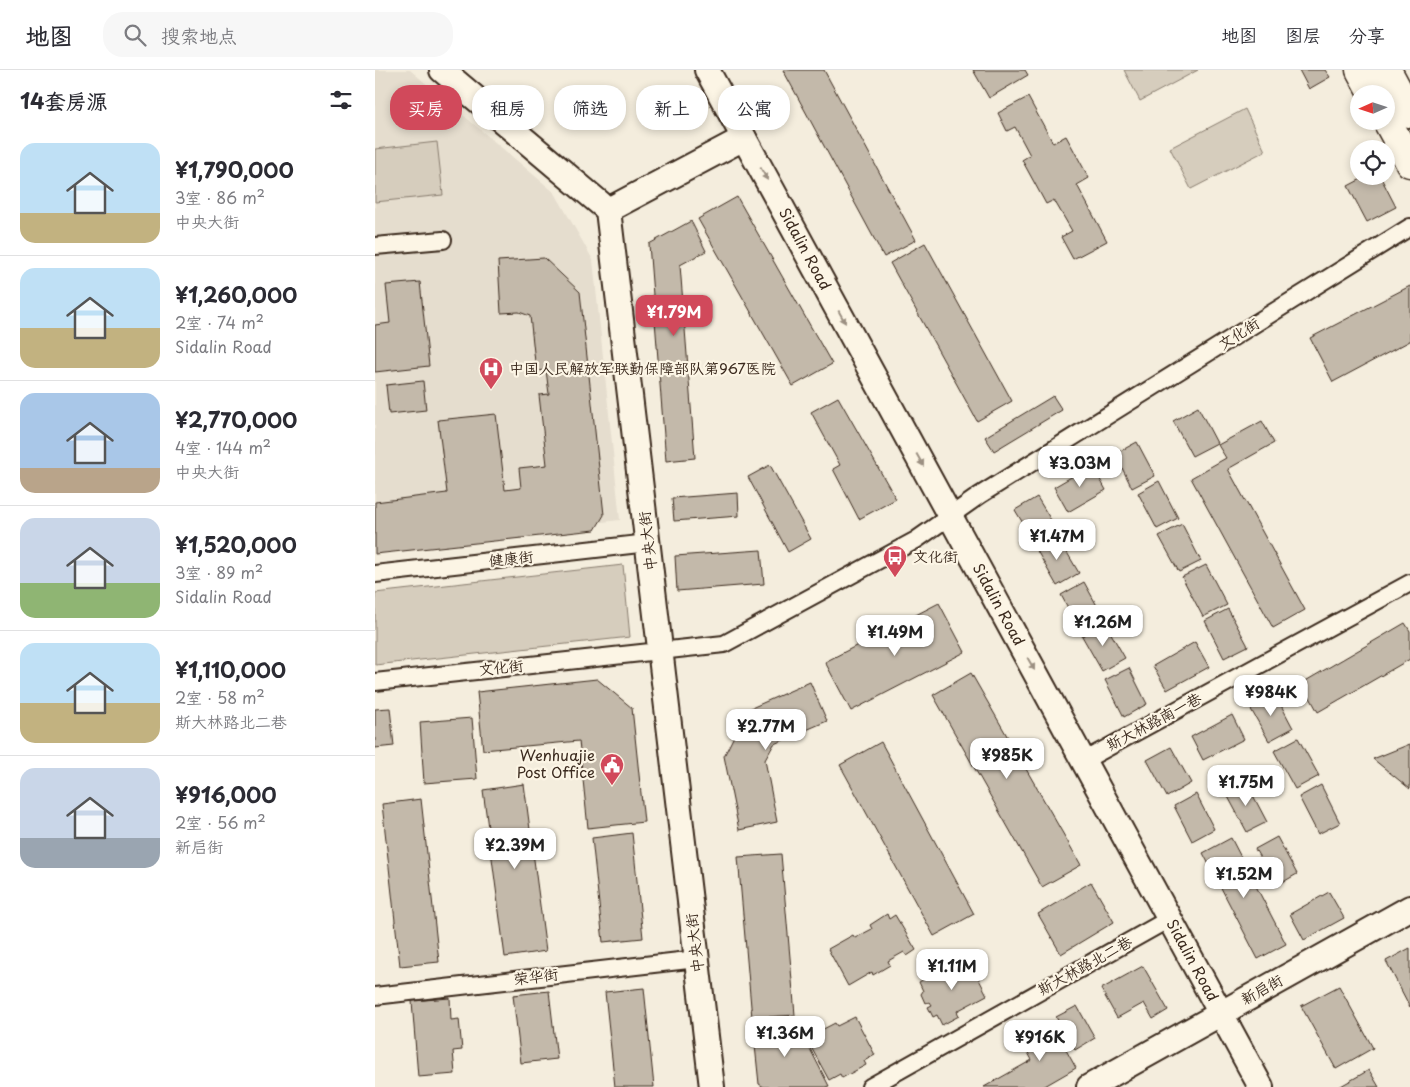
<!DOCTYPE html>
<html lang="zh">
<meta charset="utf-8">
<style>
body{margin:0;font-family:"Playpen Sans","LXGW WenKai TC",sans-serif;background:#f7f7f7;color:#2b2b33;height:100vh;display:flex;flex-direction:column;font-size:19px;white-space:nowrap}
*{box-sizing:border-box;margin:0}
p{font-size:16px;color:#7c7c81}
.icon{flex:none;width:28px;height:28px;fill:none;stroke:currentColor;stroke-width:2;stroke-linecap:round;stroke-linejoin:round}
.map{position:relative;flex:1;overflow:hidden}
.drawer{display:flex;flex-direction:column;background:#fff;width:375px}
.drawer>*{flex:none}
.guide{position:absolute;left:15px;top:15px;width:475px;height:45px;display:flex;gap:10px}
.needle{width:32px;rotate:267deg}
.fabs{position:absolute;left:975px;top:15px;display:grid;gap:10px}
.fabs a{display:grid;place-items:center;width:45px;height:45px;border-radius:50%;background:#fff;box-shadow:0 2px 8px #0003;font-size:25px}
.price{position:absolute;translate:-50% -42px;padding:0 11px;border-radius:10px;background:#fff;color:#222;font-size:16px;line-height:32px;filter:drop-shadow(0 1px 2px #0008)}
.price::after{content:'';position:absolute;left:50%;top:30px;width:15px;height:11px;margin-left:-8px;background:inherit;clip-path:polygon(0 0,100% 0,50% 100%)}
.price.active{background:#d1495b;color:#fff}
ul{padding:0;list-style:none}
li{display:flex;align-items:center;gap:15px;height:125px;padding:0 20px}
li+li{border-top:1px solid #e1e1e2}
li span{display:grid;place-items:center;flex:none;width:140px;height:100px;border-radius:15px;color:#555}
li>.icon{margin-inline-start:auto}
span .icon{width:60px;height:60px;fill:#fffc;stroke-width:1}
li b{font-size:21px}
h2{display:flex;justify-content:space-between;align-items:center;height:60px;padding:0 20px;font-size:21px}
.chip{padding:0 18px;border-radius:20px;background:#fff;box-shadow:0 2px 8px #0003;font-size:18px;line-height:45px}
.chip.active{background:#d1495b;color:#fff}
header{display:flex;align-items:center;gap:30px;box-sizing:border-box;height:70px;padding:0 25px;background:#fff;border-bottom:1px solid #e1e1e2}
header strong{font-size:24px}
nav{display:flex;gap:28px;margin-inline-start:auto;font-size:18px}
.search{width:350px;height:45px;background:#f7f7f7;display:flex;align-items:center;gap:12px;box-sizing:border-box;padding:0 18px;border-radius:20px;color:#7c7c81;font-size:19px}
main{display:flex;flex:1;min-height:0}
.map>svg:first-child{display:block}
</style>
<header>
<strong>地图</strong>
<div class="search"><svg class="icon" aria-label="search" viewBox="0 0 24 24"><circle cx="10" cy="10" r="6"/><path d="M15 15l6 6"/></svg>搜索地点</div>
<nav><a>地图</a><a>图层</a><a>分享</a></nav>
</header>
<main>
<section class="drawer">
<h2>14套房源<svg class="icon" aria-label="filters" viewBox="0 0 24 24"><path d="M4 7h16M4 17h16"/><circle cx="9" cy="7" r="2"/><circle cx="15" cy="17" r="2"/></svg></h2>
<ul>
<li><span style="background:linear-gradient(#bfe0f5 70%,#c2b280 0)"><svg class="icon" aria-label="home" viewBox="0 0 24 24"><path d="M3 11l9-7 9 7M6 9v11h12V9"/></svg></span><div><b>¥1,790,000</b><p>3室 · 86 m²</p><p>中央大街</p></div></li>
<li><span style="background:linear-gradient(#bfe0f5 60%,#c2b280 0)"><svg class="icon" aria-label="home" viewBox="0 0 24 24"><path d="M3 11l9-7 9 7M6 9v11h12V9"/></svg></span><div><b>¥1,260,000</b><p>2室 · 74 m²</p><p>Sidalin Road</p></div></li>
<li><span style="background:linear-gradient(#a9c7e8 75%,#b9a48a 0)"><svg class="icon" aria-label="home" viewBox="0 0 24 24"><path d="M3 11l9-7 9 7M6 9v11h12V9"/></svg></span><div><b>¥2,770,000</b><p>4室 · 144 m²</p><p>中央大街</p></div></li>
<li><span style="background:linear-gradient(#c9d6e8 65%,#8fb573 0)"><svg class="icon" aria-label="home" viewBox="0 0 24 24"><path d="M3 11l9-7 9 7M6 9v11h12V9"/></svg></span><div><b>¥1,520,000</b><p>3室 · 89 m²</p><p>Sidalin Road</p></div></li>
<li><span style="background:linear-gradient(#bfe0f5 60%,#c2b280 0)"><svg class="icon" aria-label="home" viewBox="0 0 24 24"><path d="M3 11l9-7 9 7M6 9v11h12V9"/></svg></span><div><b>¥1,110,000</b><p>2室 · 58 m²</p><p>斯大林路北二巷</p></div></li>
<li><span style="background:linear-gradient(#c9d6e8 70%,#9aa5b1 0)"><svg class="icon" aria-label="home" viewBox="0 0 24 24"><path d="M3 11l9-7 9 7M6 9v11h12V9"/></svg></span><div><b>¥916,000</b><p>2室 · 56 m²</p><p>新启街</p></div></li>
</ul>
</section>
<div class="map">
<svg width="1035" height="1017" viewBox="0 0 1035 1017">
<rect width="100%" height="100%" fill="#f4eddd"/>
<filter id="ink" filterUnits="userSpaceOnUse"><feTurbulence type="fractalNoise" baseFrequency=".02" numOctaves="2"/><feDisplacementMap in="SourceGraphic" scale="10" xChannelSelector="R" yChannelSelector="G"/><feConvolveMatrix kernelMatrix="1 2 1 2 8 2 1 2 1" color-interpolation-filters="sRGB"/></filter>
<g filter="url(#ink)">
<path fill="#e5ddce" d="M0,0H35L180,123L218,190L245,450L0,477Z"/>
<g fill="#d6cdbd" stroke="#887c6e">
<path d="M749,0H823L765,31Z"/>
<path d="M870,39L890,81L816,119L795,78Z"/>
<path d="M62,72L68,125L0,132V79Z"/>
<path d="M248,495L255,567L0,595V523Z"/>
</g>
<g fill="#c3b9aa" stroke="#3b2a1e">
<path d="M408,0H449L541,170L509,187Z"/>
<path d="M598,0H650L653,5L614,28Z"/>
<path d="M924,0H950L955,7L934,19Z"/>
<path d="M653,27L678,73L691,66L714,108L702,115L732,171L698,189L686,167L697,161L679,130L671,134L647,90L655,85L640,57L632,61L623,43Z"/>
<path d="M992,106H1005L1021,137L992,152L973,116Z"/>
<path d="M362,127L457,294L418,316L323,149Z"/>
<path d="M316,151L331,181L305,195L320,388L291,391L274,174Z"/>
<path d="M550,173L637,331L602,351L515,193Z"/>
<path d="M169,188L205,222L229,445L220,460L0,484V432L72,423L63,350L121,344L130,420L146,418L144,398L172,395L164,325L174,324L171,300L161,301L155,246L144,242L126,243L123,191Z"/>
<path d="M45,212L54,296L0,302V255L15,253L11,215Z"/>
<path d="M1035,216V271L958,312L935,268Z"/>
<path d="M48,311L51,340L14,344L11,315Z"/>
<path d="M678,326L687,340L619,381L610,367Z"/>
<path d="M463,327L521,429L484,449L458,399L465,395L436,342Z"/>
<path d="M823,337L842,373L817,386L798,351Z"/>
<path d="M887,351L899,373L853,399L930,540L898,558L816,408L851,388L843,375Z"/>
<path d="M762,372L780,406L757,418L740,384Z"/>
<path d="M395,395L436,469L413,482L373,407Z"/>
<path d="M717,395L731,420L693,442L679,417Z"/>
<path d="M784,411L803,448L782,459L763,423Z"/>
<path d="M363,423L364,446L299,451L297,428Z"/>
<path d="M662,427L682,460L660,473L640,440Z"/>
<path d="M807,454L826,491L804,502L784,466Z"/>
<path d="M683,467L704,503L682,516L661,479Z"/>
<path d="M386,480L389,514L302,521L300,486Z"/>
<path d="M831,495L852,535L828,547L807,507Z"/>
<path d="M709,512L726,543L703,556L686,525Z"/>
<path d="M564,533L590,582L476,641L450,592Z"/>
<path d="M853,539L873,576L849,588L830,551Z"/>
<path d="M730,553L750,588L727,601L707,566Z"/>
<path d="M1030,553L1035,561V589L943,642L927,613Z"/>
<path d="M820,572L834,597L792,620L778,596Z"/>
<path d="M754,598L772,634L749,647L730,610Z"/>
<path d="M596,603L706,795L667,817L558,625Z"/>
<path d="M222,609L257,638L269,752L213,758L204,671L108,680L102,622Z"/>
<path d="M435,612L452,651L399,674L390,690L402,752L364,760L349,686L372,640Z"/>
<path d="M899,622L918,658L894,671L874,636Z"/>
<path d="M15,638L19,676L0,678V639Z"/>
<path d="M857,645L869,669L828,690L816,667Z"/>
<path d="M97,648L102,709L49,713L45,652Z"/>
<path d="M923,668L944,706L920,719L899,681Z"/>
<path d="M506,672L599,844L559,866L465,695Z"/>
<path d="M1035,674V719L998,689Z"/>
<path d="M796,677L816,713L792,727L772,690Z"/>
<path d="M871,712L892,752L872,762L851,723Z"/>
<path d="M149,714L171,881L130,887L108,720Z"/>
<path d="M946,715L965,753L943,764L924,727Z"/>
<path d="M821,724L839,759L817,771L799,736Z"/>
<path d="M46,729L64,892L25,896L7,734Z"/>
<path d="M257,763L268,868L228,872L217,768Z"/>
<path d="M902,767L922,804L901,816L880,779Z"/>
<path d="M856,768L911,874L883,889L828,783Z"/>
<path d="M406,784L420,945L377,948L363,787Z"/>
<path d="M716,812L739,852L686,884L663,844Z"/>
<path d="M954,822L969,848L929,870L915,844Z"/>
<path d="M512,844L514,849L520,845L541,880L532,886L529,882L513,891L515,895L498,905L497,902L473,916L453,879L478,865L480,868L497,859L495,855Z"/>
<path d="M1035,878V937L1011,891Z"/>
<path d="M594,890L612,925L582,941L584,946L567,955L562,945L558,947L553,937L557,935L555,932L550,933L546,924L548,921L544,912L561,903L563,906Z"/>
<path d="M768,896L793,940L778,949L769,933L742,948L726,919Z"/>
<path d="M964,916L998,978L961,999L926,936Z"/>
<path d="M269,918L279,1017H240L230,922Z"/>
<path d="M174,921L182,989L146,993L138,925Z"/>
<path d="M75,928L76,950L84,949L87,980L78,981L80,1004L43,1007L37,931Z"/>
<path d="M702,936L720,968L700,980L681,947Z"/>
<path d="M480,947L500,985L489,991L491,995L467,1008L465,1004L454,1010L431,968L460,953L462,956Z"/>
<path d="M421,950L425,969H430L454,1016L450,1017H389L384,1014L378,956Z"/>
<path d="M676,953L701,998L668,1017H609L657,990L646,970Z"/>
<path d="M994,1000L1004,1017H964Z"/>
</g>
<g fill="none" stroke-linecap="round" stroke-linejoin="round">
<g stroke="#3b2a1e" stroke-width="20">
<g id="street">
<path d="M0,176L68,170"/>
<path d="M0,504L273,473"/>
<path d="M0,612L349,574L541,470L605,425L1035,157"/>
<path d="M708,691L1035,513"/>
<path d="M0,926L322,889"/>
<path d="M495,1017L794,849"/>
</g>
</g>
<g stroke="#3b2a1e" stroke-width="28">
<g id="secondary">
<path d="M67,0L233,140L337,1017"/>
<path id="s1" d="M332,0L886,1017"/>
<path d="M233,140L369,68"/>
<path d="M714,1017L1035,838"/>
</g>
</g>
<g stroke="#3b2a1e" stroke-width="31">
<g id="highway">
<path d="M985,0L998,24"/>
<path d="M1012,0L1035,43"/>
<path d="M1011,49L1035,93"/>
</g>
</g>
<use href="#street" stroke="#fcf5e5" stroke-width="16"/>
<use href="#secondary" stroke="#fcf5e5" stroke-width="24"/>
<use href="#highway" stroke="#fcf5e5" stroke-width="28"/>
</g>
<defs><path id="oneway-solid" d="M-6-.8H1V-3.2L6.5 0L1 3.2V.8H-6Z" transform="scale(1.25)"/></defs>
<g fill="#9c9082">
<use href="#oneway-solid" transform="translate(389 104) rotate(61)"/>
<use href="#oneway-solid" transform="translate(467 247) rotate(61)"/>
<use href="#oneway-solid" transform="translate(545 390) rotate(61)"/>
<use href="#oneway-solid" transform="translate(656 594) rotate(61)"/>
</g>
</g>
<defs>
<g id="hospital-pin" transform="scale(1.25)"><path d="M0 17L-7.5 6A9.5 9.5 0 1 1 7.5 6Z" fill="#d1495b" stroke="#fcf5e5"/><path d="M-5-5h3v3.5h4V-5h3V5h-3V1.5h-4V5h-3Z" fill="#fff"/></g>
<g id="bus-pin" transform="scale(1.25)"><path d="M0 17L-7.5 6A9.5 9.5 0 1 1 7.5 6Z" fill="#d1495b" stroke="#fcf5e5"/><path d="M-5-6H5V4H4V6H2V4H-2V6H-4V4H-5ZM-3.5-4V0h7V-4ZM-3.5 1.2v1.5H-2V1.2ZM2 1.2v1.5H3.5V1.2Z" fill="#fff"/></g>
<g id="civic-pin" transform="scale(1.25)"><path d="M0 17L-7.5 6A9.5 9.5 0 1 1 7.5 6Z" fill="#d1495b" stroke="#fcf5e5"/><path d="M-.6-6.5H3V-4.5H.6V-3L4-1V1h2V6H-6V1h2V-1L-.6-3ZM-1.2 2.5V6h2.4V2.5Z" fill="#fff"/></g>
</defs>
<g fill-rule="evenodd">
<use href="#hospital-pin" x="116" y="299"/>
<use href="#bus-pin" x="520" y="487"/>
<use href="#civic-pin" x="237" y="695"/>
</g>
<g text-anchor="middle" stroke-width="4.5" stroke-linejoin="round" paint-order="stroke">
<g font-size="15" fill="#3b2a1e" stroke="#fcf5e5">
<text dy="5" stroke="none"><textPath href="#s1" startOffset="204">Sidalin Road</textPath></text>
<text transform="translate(864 264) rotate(-32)" y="5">文化街</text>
<text transform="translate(273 471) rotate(-97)" y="5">中央大街</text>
<text transform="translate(136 489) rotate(-6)" y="5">健康街</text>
<text dy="5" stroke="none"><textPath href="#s1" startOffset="609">Sidalin Road</textPath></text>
<text transform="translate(126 598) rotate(-6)" y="5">文化街</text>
<text transform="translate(779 652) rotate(-28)" y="5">斯大林路南一巷</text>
<text transform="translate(320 873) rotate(-97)" y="5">中央大街</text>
<text dy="5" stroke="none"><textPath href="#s1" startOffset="1014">Sidalin Road</textPath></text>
<text transform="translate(710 896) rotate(-29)" y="5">斯大林路北二巷</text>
<text transform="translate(161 907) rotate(-7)" y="5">荣华街</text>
<text transform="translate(887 920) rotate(-29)" y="5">新启街</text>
</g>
<g font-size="15" fill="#3b2a1e" stroke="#fcf5e5" text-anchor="start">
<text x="134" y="304">中国人民解放军联勤保障部队第967医院</text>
<text x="538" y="492">文化街</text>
<text x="220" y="691" text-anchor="end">Wenhuajie<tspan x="220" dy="17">Post Office</tspan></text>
</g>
</g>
</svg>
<div class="fabs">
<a><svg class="needle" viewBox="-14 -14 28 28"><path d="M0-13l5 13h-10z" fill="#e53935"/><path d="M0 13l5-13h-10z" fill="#7c7c81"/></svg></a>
<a><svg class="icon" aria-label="locate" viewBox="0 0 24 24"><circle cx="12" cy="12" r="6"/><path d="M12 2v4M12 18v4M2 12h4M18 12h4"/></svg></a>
</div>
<b class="price active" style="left:299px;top:267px">¥1.79M</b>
<b class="price" style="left:705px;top:418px">¥3.03M</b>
<b class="price" style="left:682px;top:491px">¥1.47M</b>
<b class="price" style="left:728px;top:577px">¥1.26M</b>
<b class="price" style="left:520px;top:587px">¥1.49M</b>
<b class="price" style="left:896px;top:647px">¥984K</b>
<b class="price" style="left:391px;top:681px">¥2.77M</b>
<b class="price" style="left:632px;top:710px">¥985K</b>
<b class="price" style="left:871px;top:737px">¥1.75M</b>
<b class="price" style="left:140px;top:800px">¥2.39M</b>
<b class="price" style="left:869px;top:829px">¥1.52M</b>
<b class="price" style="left:577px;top:921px">¥1.11M</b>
<b class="price" style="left:410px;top:988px">¥1.36M</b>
<b class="price" style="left:665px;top:992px">¥916K</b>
<div class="guide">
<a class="chip active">买房</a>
<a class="chip">租房</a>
<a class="chip">筛选</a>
<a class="chip">新上</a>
<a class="chip">公寓</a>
</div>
</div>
</main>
